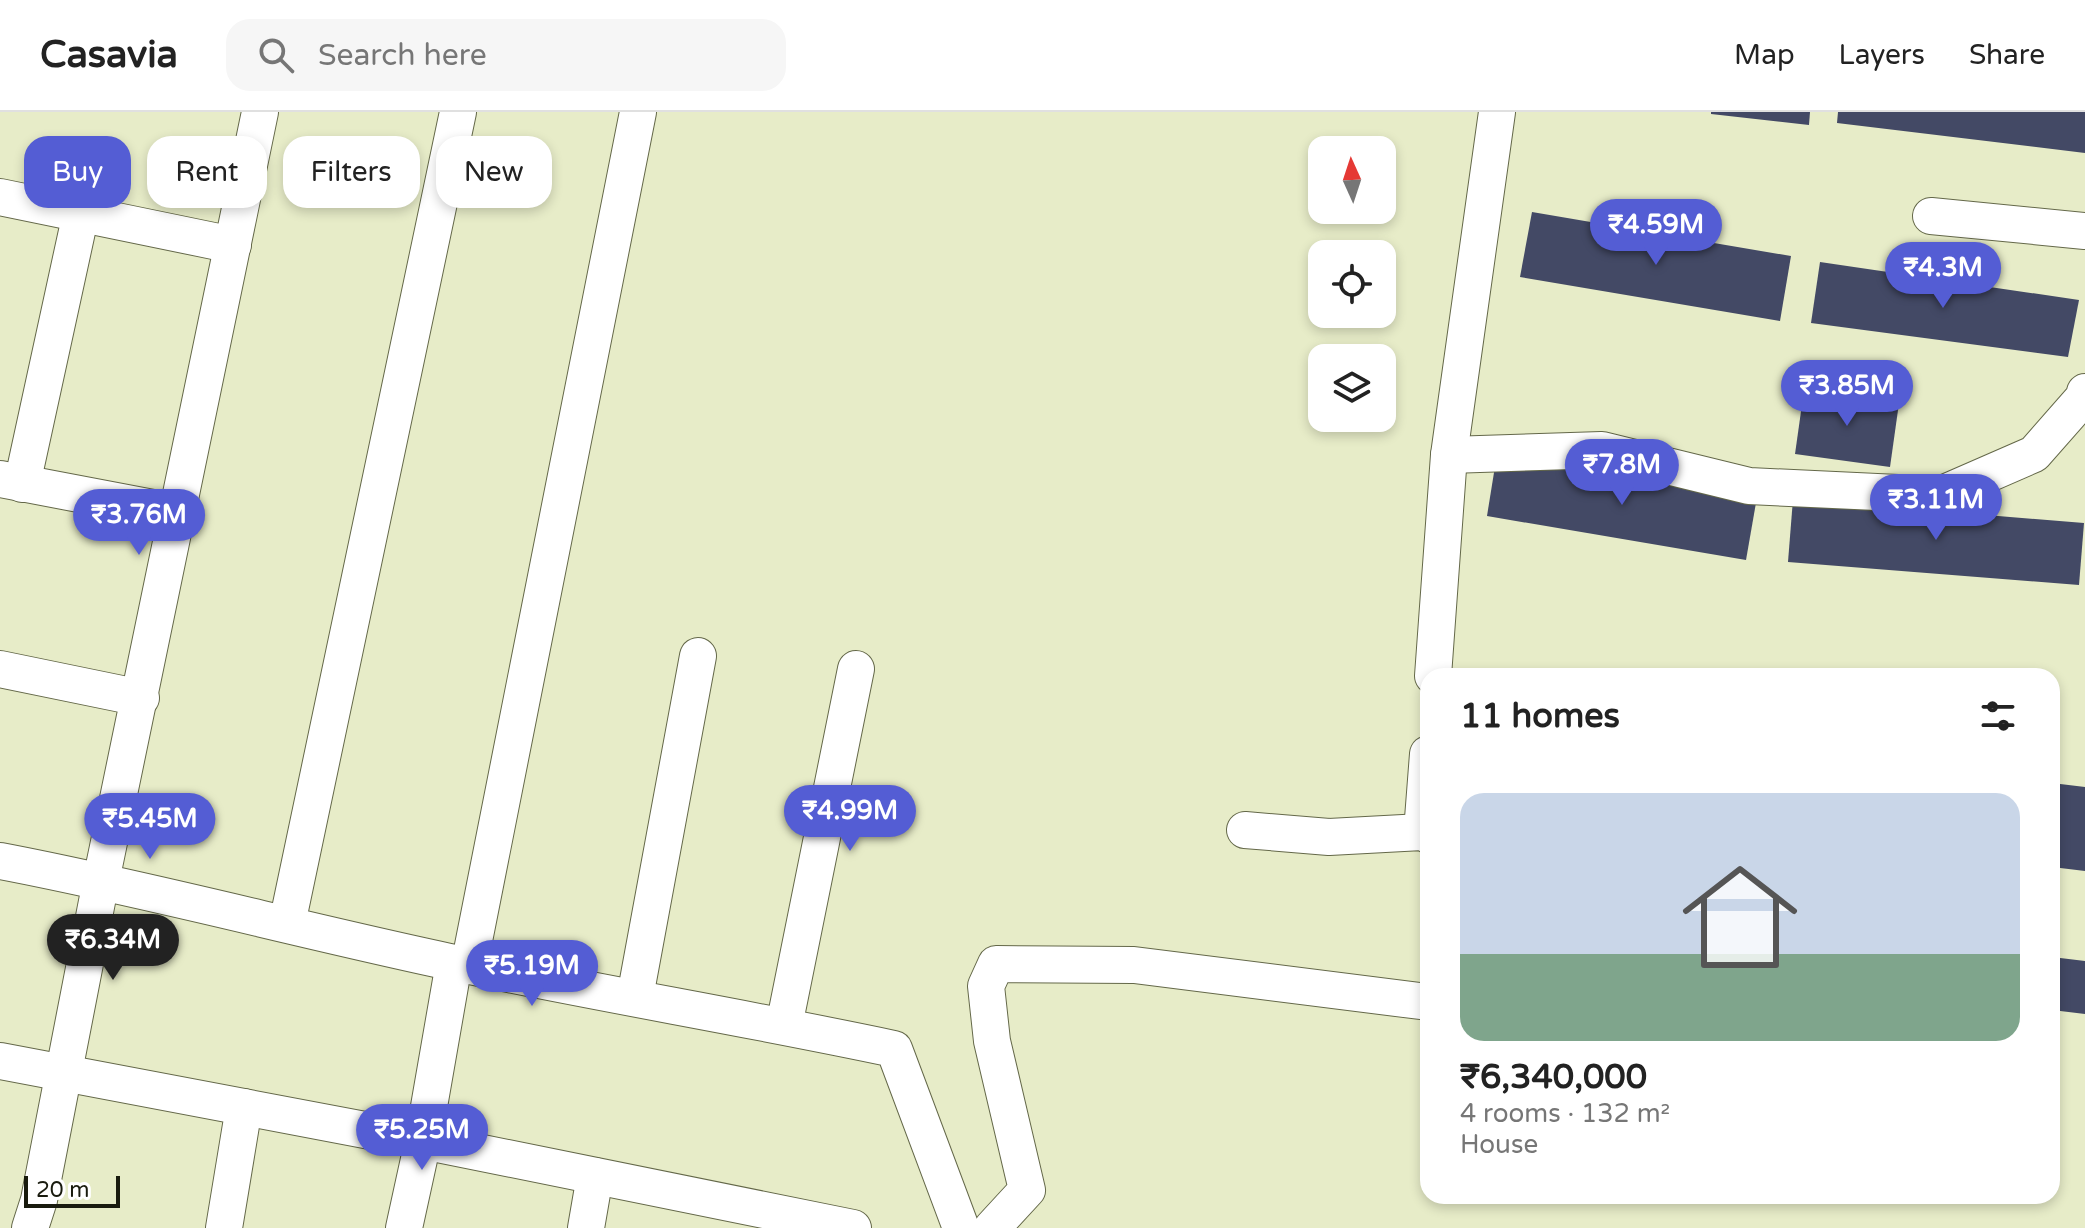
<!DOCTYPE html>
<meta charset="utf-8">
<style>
body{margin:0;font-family:"Varela Round",sans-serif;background:#f6f6f6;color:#222;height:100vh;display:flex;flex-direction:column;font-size:30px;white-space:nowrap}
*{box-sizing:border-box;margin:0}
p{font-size:26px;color:#767676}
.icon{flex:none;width:44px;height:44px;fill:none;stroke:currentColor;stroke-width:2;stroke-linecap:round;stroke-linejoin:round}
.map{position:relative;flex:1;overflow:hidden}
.sheet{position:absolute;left:1420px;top:556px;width:640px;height:536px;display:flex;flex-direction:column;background:#fff;border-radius:24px;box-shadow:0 4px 12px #0003}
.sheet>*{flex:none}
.guide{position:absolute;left:24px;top:24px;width:760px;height:72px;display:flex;gap:16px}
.needle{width:52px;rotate:357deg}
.controls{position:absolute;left:1308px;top:24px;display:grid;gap:16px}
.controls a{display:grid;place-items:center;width:88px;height:88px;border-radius:16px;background:#fff;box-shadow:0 4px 12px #0003;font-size:40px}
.scale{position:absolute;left:24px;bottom:20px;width:96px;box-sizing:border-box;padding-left:8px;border:4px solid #191b0e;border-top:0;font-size:22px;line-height:28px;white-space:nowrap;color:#191b0e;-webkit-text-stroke:6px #fff;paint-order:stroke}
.price{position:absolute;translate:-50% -68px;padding:0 18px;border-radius:28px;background:#545dd4;color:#fff;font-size:26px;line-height:52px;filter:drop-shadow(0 2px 4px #0008)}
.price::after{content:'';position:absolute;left:50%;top:48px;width:24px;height:18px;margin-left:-12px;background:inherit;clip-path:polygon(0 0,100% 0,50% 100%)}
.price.on{background:#222;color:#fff}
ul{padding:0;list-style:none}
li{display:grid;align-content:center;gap:16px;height:424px;padding:0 40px}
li+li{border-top:2px solid #e0e0e0}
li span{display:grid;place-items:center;height:248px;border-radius:24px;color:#555}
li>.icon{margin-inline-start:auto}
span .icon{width:144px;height:144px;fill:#fffc;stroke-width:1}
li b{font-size:34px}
h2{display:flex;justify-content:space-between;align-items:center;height:96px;padding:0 40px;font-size:34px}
.pill{padding:0 28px;border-radius:24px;background:#fff;box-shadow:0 4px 12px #0003;font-size:28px;line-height:72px}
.pill.on{background:#545dd4;color:#fff}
header{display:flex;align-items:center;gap:48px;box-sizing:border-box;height:112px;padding:0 40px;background:#fff;border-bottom:2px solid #e0e0e0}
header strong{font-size:38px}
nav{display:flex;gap:44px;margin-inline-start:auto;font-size:28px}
.search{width:560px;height:72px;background:#f6f6f6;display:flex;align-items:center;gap:20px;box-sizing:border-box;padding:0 28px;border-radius:24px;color:#767676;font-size:30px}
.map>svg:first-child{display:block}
</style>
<header>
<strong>Casavia</strong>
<div class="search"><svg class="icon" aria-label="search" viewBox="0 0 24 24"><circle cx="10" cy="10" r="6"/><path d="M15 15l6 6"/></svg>Search here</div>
<nav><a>Map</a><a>Layers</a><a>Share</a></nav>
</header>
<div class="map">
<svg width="2085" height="1116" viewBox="0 0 2085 1116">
<rect width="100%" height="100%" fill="#e7ecc8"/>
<g fill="#434965">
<path d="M1711,0H1810L1809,13L1711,2Z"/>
<path d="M1838,0H2085V41L1837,11Z"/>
<path d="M1532,100L1791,144L1780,209L1520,165Z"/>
<path d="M1820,150L2079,188L2068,245L1811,211Z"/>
<path d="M1804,278L1899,291L1890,355L1795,342Z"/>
<path d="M1497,342L1757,385L1746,448L1487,404Z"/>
<path d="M1793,387L2084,411L2079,473L1788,450Z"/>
<path d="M2052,671L2085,675V759L2052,755Z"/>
<path d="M2052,845L2085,849V902L2052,898Z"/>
</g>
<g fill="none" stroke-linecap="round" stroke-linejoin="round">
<g stroke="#646849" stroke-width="38">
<g id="minor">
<path d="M0,85L233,133"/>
<path d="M1931,104L2085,119"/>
<path d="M1449,343L1602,338L1749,374L1940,383L2034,342L2084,285L2085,280"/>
<path d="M0,367L179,401"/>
<path d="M22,372L81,101"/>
<path d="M0,557L141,586"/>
<path d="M1433,564L1449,343L1497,0"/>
<path d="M1245,718L1329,725L1422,720L1428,723"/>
<path d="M1422,720L1428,642"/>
<path d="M0,749C153,778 303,819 455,851C601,882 748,906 894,937L961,1116"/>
<path d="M287,812L458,0"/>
<path d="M469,854L638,0"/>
<path d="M635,885L698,544"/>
<path d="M784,914L856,557"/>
<path d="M0,949L423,1029L853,1116"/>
<path d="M30,1116L39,1088L101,769L260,0"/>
<path d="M224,1116L244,995"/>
<path d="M404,1116L423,1029L454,851"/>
<path d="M586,1116L595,1064"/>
<path d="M992,1116L1027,1078L992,929L986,874L996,852L1134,853L1428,890"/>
</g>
</g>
<use href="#minor" stroke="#fff" stroke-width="36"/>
</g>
</svg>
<div class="controls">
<a><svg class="needle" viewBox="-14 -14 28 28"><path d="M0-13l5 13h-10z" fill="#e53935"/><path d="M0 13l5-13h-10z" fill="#767676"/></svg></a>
<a><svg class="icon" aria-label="locate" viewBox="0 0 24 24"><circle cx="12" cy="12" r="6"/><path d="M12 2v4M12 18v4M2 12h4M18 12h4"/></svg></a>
<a><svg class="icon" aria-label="layers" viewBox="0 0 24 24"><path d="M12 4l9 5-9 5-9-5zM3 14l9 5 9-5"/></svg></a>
</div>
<div class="scale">20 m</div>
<b class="price" style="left:1656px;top:155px">₹4.59M</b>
<b class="price" style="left:1943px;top:198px">₹4.3M</b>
<b class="price" style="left:1847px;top:316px">₹3.85M</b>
<b class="price" style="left:1622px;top:395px">₹7.8M</b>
<b class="price" style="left:1936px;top:430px">₹3.11M</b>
<b class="price" style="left:139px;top:445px">₹3.76M</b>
<b class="price" style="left:850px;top:741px">₹4.99M</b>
<b class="price" style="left:150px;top:749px">₹5.45M</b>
<b class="price on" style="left:113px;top:870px">₹6.34M</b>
<b class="price" style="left:532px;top:896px">₹5.19M</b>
<b class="price" style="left:422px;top:1060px">₹5.25M</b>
<div class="guide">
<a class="pill on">Buy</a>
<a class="pill">Rent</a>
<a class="pill">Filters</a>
<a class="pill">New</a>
</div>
<section class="sheet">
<h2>11 homes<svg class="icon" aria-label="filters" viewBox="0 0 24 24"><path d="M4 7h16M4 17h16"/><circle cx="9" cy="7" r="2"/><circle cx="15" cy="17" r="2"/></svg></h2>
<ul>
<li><span style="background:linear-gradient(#c9d6e8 65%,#7fa58c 0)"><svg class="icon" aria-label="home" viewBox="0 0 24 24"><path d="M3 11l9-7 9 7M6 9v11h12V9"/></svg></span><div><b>₹6,340,000</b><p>4 rooms · 132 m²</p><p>House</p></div></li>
</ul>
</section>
</div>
